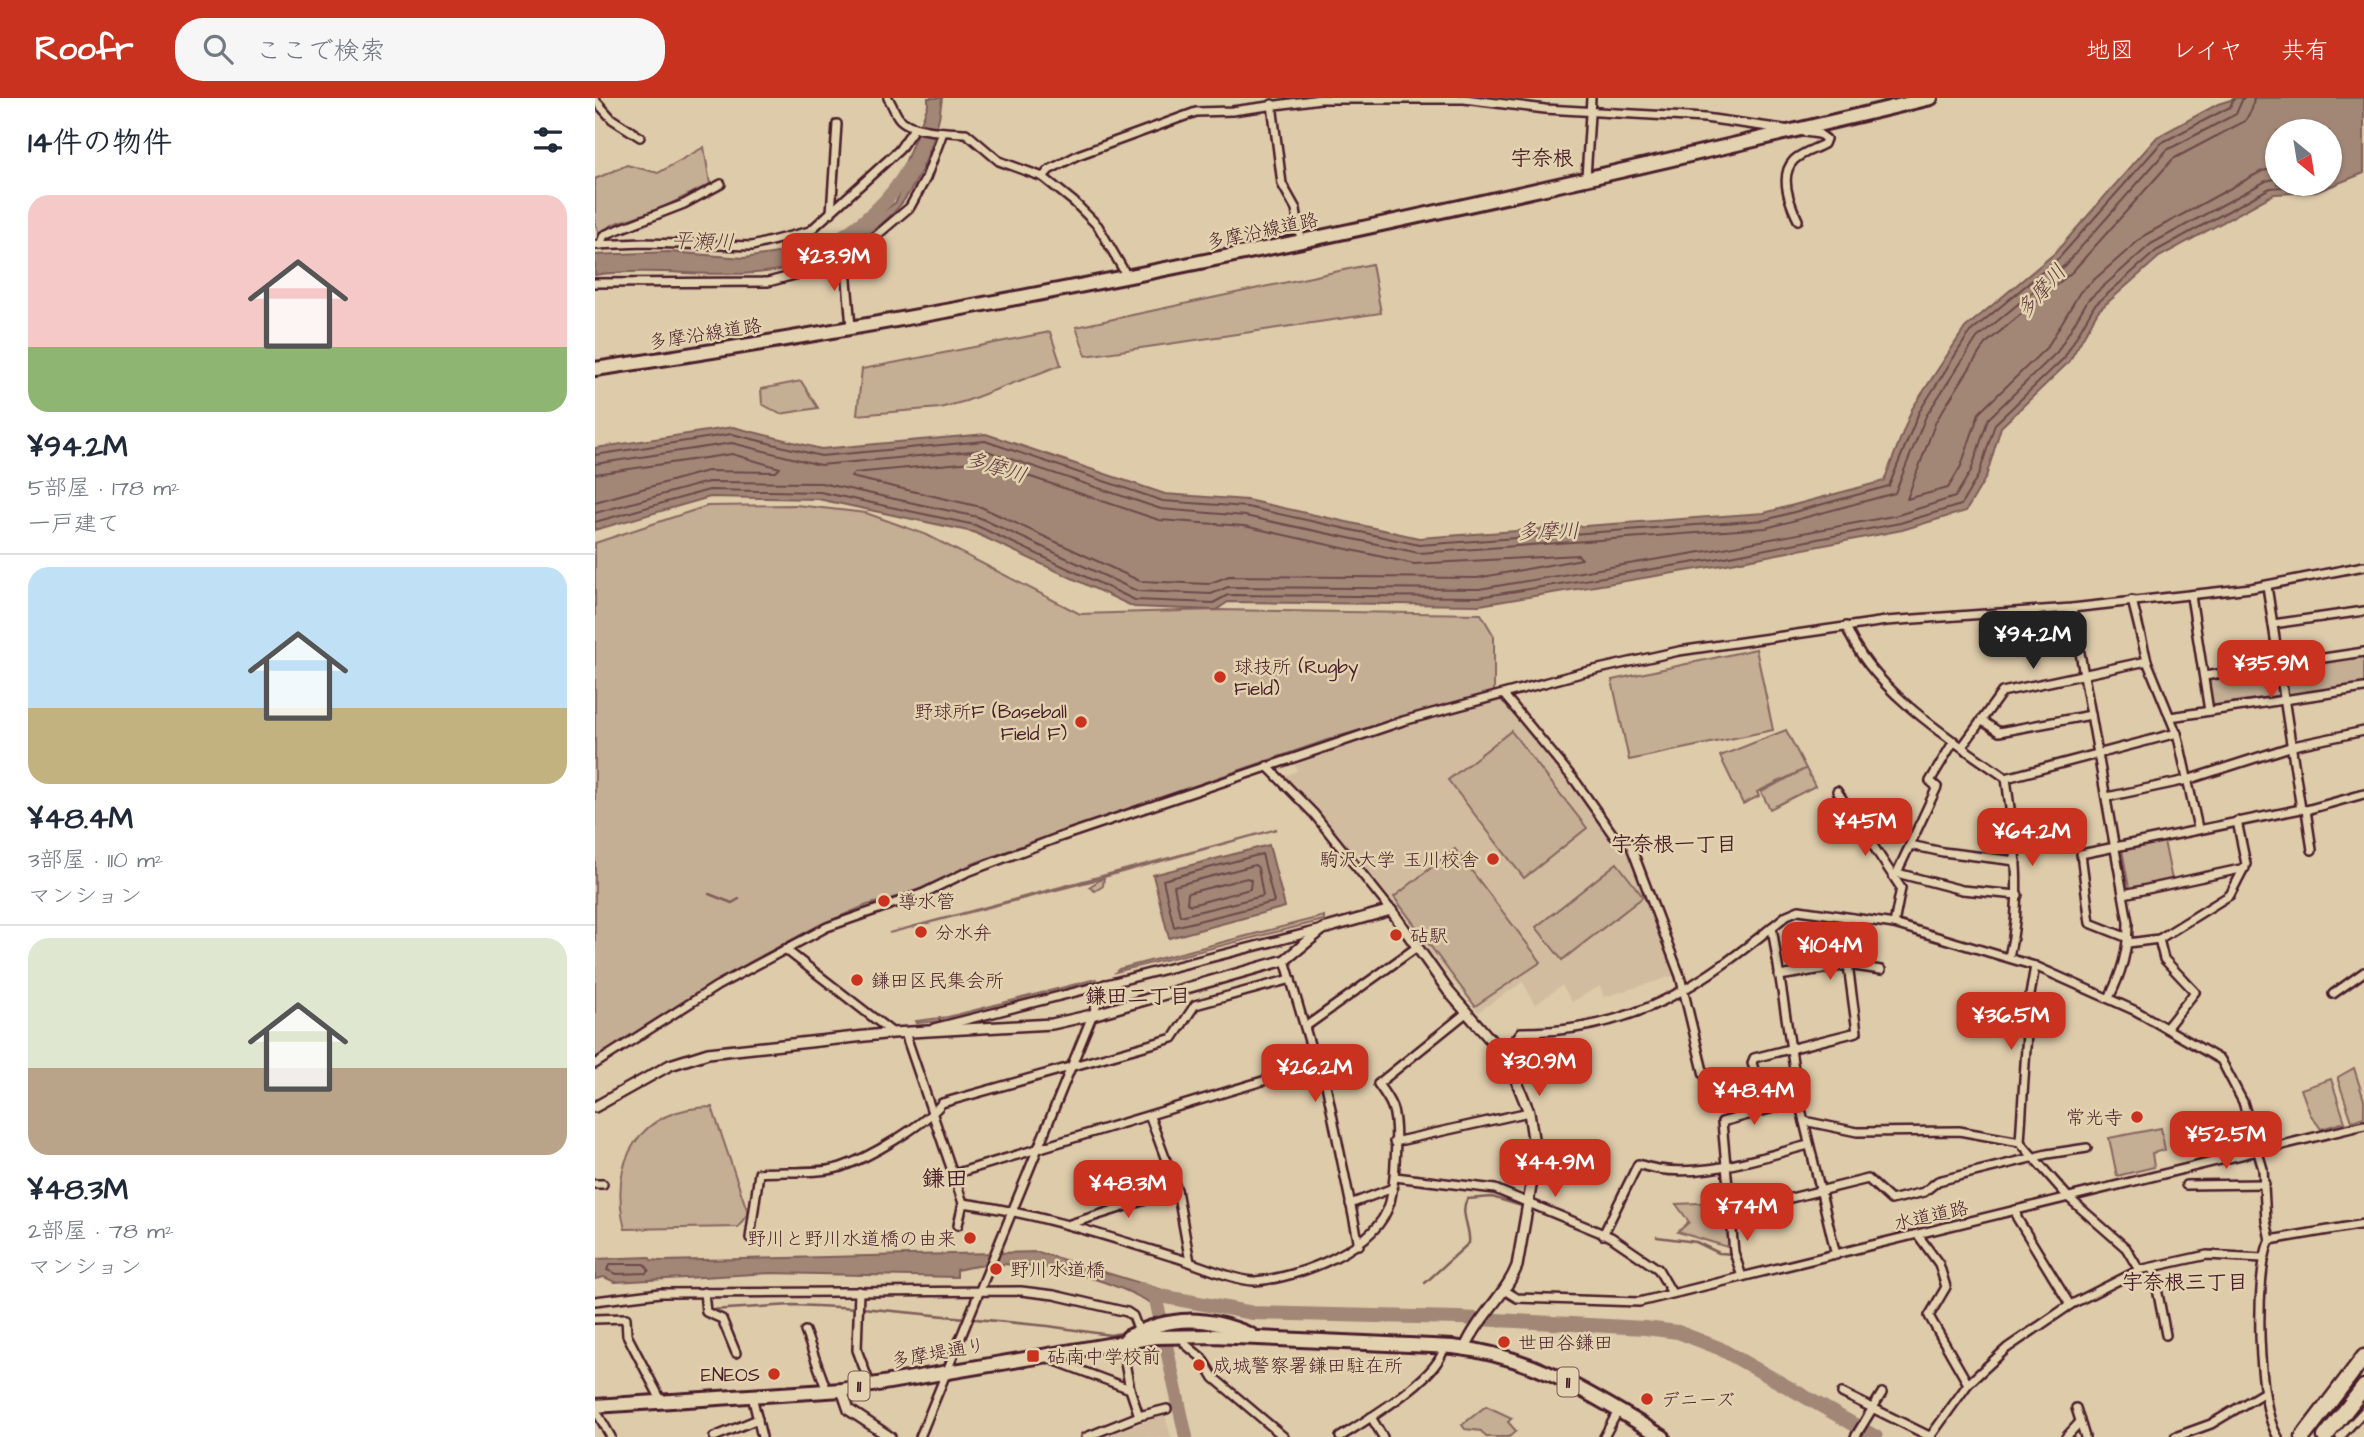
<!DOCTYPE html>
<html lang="ja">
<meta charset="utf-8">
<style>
body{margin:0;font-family:"Architects Daughter","Klee One",sans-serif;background:#f6f6f7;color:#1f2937;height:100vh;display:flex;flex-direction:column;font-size:26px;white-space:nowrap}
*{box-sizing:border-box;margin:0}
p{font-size:23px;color:#747a83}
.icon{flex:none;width:38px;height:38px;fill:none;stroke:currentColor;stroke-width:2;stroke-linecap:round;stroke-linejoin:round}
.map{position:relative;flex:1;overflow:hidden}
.drawer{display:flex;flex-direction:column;background:#fff;width:595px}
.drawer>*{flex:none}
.needle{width:46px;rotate:150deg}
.buttons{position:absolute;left:1670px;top:21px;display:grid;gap:14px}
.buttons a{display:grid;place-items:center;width:77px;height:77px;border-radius:50%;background:#fff;box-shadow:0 2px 5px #0004;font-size:35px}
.price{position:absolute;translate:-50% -60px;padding:0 16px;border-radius:14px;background:#c8321e;color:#fff;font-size:23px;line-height:46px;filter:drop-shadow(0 2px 4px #0008)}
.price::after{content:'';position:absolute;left:50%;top:42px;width:21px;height:16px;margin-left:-10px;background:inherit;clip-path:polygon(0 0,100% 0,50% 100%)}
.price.current{background:#222;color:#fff}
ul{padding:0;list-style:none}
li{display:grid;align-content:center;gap:14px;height:371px;padding:0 28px}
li+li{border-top:2px solid #e0e1e3}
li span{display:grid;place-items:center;height:217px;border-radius:21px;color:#555}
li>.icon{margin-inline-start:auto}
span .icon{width:126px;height:126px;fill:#fffc;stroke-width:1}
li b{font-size:30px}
h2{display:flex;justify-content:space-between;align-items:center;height:84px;padding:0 28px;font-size:30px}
header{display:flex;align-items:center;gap:42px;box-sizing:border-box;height:98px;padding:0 35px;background:#c8321e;color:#fff}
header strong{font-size:33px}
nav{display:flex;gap:38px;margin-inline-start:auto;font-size:24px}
.search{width:490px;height:63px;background:#f6f6f7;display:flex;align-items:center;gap:18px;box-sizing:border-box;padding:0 24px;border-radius:28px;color:#747a83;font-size:26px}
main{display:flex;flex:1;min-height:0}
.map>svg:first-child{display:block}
</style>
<header>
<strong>Roofr</strong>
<div class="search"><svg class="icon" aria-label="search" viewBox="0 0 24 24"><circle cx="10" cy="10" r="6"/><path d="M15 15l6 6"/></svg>ここで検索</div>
<nav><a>地図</a><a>レイヤ</a><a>共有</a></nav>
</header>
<main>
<section class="drawer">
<h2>14件の物件<svg class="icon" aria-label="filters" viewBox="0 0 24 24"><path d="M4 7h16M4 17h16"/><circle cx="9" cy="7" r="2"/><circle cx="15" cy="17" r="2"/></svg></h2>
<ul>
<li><span style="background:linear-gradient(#f6c9c9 70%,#8fb573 0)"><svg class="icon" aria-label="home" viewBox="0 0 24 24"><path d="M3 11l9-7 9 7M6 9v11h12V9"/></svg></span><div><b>¥94.2M</b><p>5部屋 · 178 m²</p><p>一戸建て</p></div></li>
<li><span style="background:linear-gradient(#bfe0f5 65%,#c2b280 0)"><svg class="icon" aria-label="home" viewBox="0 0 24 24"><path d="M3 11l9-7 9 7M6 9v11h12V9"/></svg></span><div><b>¥48.4M</b><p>3部屋 · 110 m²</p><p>マンション</p></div></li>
<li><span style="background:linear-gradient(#dfe7d0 60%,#b9a48a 0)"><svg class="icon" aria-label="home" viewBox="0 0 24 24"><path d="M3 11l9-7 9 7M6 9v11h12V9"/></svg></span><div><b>¥48.3M</b><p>2部屋 · 78 m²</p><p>マンション</p></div></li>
</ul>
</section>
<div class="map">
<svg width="1769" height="1339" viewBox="0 0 1769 1339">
<rect width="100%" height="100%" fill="#ddcbaa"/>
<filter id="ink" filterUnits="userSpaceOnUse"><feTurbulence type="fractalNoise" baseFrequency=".0143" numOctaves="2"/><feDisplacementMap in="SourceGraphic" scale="14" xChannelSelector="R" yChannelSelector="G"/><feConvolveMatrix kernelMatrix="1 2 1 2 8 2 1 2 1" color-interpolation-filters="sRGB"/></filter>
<g filter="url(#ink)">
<g fill="#d1bca0">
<path d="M908,602L977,687L1017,742L1027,745L1061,825L1078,878L1009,899L1005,888L977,904L967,887L940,907L928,884L883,914L726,717L688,679L702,673L699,664L806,629Z"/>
<path d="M570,1317L576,1339H507Z"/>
</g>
<g fill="#c4ae94" stroke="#876660" stroke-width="2">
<path d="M109,49L115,86L67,110L19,126L4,135L0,125V81L32,67L63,75Z"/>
<path d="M777,166L786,215L491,258L481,229Z"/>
<path d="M455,234L466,267L371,303L345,310L262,317L267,271Z"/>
<path d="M206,283L223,310L185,316L167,306L166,291Z"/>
<path d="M201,407L271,415L332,437L485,516L621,512L886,516L899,538V595L741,639L451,739L380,765L317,795L272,807L225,827L155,864L0,962V445L112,408Z"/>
<path d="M1161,551L1178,632L1034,662L1017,582Z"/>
<path d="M1769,558V587L1696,598L1693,595L1689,573L1692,569Z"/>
<path d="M1679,570L1683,573L1687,596L1683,600L1620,609L1616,606L1613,583L1616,580Z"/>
<path d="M1191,632L1220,688L1175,711L1166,694L1210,671L1162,694L1164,698L1148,706L1125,658Z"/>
<path d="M916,633L992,730L929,780L853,682Z"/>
<path d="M682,731L509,779L508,788L500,793L494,789L508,780L294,835Z"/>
<path d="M1569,743L1577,782L1534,790L1527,751Z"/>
<path d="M860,751L946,864L880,908L799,799Z"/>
<path d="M1022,765L1048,799L967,862L941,829Z"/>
<path d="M729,818V822L521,874L524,871Z"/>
<path d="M501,881L502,883L355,922L322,925L321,923L353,919Z"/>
<path d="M1759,970L1769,1002V1019L1757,1023L1743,982V979Z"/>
<path d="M1736,981L1750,1024L1726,1031L1715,1016L1706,991Z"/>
<path d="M117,1009L153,1115L143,1129L30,1131C13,1064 43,1010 117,1009Z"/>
<path d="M1566,1030L1570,1052L1557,1055L1559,1069L1522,1078L1514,1040Z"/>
<path d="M1131,1104L1136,1150L1083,1134L1094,1124L1081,1106Z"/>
<path d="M891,1308L917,1320L913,1324L921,1333L914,1339H891L886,1333L870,1331L867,1327Z"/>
</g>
<g fill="#a28777" stroke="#7f5d59" stroke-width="2" fill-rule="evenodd">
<path d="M333,0H347C343,40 323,93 293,120C260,151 206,172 161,175C107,179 54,169 0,177V157L74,154L149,160L196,153L227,141L252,139L301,104L306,92V75L333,7Z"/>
<path d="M1642,0H1769V75L1721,94L1679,96L1564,159L1503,213L1474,264L1406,329L1391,379L1371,413L1307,432L1121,468L885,507L633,504L621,512L539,509L378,434L223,401L115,399L0,432V350L138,329L226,351L391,336L570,396L652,402L824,440L1169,415L1289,383L1317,311L1370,230L1460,155L1562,39L1623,6ZM1682,33H1734V86H1682Z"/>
<path d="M674,747L690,809L574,840L558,777Z"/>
<path d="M443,1154L565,1191L558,1206C505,1176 422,1156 362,1172V1179L176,1175L20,1184L9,1179L0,1181V1161L54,1159L56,1162L67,1163Z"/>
</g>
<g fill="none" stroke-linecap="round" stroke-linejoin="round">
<g stroke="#6d4949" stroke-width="2">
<path d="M1659,0L1657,11L1650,23L1578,61L1477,174L1390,246L1341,323L1312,401L1353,390L1366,368L1384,315L1453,248L1485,194L1550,137L1667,73L1682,70"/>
<path d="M0,357L137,336L226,358L390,343L568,403L652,409L824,447L1170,422L1294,388L1324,314L1375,234L1464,160L1566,45L1635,9L1639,0"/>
<path d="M388,363L564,422L649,428L819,466L983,457L987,461L882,480L634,478L613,486L545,483L386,409L256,379L259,375Z"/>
<path d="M0,366L137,345L225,367L389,352L566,411L650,418L824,455L1171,430L1300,395L1331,318L1382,240L1470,167L1572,52L1641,16L1648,0"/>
<path d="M0,376L137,356L185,370L181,374L112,373L0,404"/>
<path d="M0,415L113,384L226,385L383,419L542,493L616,496L633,489L884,491L1118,452L1303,417L1360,399L1376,373L1393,321L1462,254L1493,202L1556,146L1671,83L1682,80"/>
<path d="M0,424L114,392L225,394L380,427L540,502L618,505L633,497L884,499L1120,461L1305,425L1366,407L1384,376L1400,326L1469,260L1499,208L1561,153L1675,90L1723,86"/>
<path d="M667,756L679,804L579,829L568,782Z"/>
<path d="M660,767L663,770L668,798L585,818L579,788Z"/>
<path d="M652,780L656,782L655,791L596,807L592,805L593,795Z"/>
<path d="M15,1166H49L54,1172L51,1175L22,1176L12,1172Z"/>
</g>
<g stroke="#7f5d59" stroke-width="2.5">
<path d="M114,796L137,805L144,801"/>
<path d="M1062,1139L1101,1144L1124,1155L1140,1156"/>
<path d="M830,1185L874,1145C876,1130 864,1115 872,1101L897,1099L930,1109"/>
<path d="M115,1212L198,1207L267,1210L453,1228L515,1237L532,1234"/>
</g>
<g stroke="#a28777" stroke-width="14">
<path d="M231,148C267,129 294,105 314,70"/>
<path d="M546,1191L560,1197L658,1215L864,1220L1050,1230L1083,1234L1124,1250L1281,1339"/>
<path d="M560,1197L591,1339"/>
</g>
<g stroke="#4a1f2b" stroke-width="12">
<g id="minor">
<path d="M293,0C297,6 300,15 304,20C315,34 354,34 371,35L404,63L448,79L479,104L503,128L533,180"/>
<path d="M0,2L17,21L45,39"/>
<path d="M677,6L687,86L701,111L706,143"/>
<path d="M448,79L454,72L483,57L601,14L637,13L725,1H869L950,11L1110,20L1224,36L1231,41L1229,46C1220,51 1206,55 1199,62C1183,78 1195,106 1203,122"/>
<path d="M991,80L996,0"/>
<path d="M236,115L242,26"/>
<path d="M0,147L49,145L157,148L215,133L304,52L320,29"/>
<path d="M5,147L9,137L89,106L126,86"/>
<path d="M250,159L256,229"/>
<path d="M0,185L173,184L230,169L275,143L315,109L331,80L348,34"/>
<path d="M1672,488L1706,711L1711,712L1717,752"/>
<path d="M1596,498L1614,613"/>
<path d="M1537,502L1552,563L1583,639L1603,730"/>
<path d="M1477,510L1533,824C1533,853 1527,874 1514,900"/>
<path d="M1678,526L1769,513"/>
<path d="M1251,528C1275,591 1358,643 1411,680L1582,635"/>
<path d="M1609,578L1769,554"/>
<path d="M909,597L981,684L1019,738L1030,740L1035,746L1085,878L1109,977"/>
<path d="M1575,619L1769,590"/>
<path d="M1386,622L1404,634L1496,617"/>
<path d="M1367,649L1407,594L1552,563"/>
<path d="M672,668L719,716L796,812"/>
<path d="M1411,680C1419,741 1429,798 1414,859"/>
<path d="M1242,693L1306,790L1299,826"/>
<path d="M1512,699L1592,682L1698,648L1769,633"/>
<path d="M1711,712L1769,696"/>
<path d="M1315,747L1348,754L1421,763"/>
<path d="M1302,775L1367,792L1423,797"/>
<path d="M1300,779L1342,689L1335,683L1359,643"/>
<path d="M1529,796L1650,770"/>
<path d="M1177,829L1204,1003L1241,1157"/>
<path d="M1533,840L1495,825L1486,756L1706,711"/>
<path d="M1564,841L1569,861L1600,894L1572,929"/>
<path d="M1533,845L1564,841L1635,797L1651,766L1642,723"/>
<path d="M190,851L298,935"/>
<path d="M690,862L721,967L729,977L764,1147"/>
<path d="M1184,878L1253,867L1286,872"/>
<path d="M1738,896L1769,874"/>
<path d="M710,929L822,849"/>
<path d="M339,930L728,831"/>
<path d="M310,935L368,1105L363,1127"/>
<path d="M908,958L926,934C1041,934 1106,887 1192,817L1204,812L1299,826L1440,868L1541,913L1626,962L1648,1004L1668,1071L1671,1123L1675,1142C1659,1175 1662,1308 1683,1339"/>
<path d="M0,966L122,888L232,829L329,795L370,775L462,740L808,623L986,575L1084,553L1291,523L1477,510L1656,490L1769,468"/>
<path d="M1172,1011L1157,965L1159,960L1262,934L1253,867"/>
<path d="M555,1019L582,1092L595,1164"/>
<path d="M1209,1023L1262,1034L1364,1033L1425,1044L1474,1100L1531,1150L1544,1172"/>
<path d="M799,1044L934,1014"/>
<path d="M1425,1044L1434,903L1440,868"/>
<path d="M359,1076L721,967"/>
<path d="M800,1079L900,1091L1016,1139L1063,1171L1077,1195"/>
<path d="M0,1086H8"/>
<path d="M1591,1087L1670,1086"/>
<path d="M368,1105C441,1115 508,1137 579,1159C597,1164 643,1184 660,1183C704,1180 783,1150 795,1104C800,1084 804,1027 797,1009C794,1001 788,993 783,986L871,915"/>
<path d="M755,1106L798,1090"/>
<path d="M1421,1112L1422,1120L1475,1207"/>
<path d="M1135,1115L1273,1081L1296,1102L1329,1094L1343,1083L1452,1056L1492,1050"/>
<path d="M475,1126L582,1092"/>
<path d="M1008,1137L1043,1066C1097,1085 1161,1060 1214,1047"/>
<path d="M1323,1137L1344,1166L1351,1189L1334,1218L1373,1286"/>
<path d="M155,1140L164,1075C187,1073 225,1076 246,1069C275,1059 328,1028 347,1005L578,940L600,907L696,881"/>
<path d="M1675,1142L1769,1126"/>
<path d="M1558,1170L1571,1237"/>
<path d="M1147,1179L1139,1154L1127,1024L1204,1003"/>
<path d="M909,1192L922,1200L1044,1204L1769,1027"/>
<path d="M264,1193L262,1252L275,1286"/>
<path d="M109,1194L111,1214L127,1221L141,1255"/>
<path d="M0,1203L65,1195L426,1193L459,1197L532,1214L538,1218L544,1234"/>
<path d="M0,1221L31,1220L32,1237L66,1302"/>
<path d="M210,1233L232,1293"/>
<path d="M589,1238L590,1246L607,1260L619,1280L689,1339"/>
<path d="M526,1244L535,1291L544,1318"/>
<path d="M454,1255L455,1261L535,1291"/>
<path d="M1247,1295L1336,1339"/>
<path d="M157,1298L167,1339"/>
<path d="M1481,1310L1490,1339"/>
<path d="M0,1311L16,1339"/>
<path d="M776,1319L788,1339"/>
<path d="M119,1339L163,1321"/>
<path d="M325,1339L510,886"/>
<path d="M491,1339L544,1318L572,1311"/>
<path d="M745,1339C770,1323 847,1278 849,1248"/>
<path d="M1009,1339L1023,1313"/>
<path d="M1260,1339L1287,1295"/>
<path d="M1335,1339L1373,1286L1412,1250L1475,1207L1544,1172L1612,1157L1668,1160"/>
<path d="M1471,1339L1484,1325"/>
<path d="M1580,1339L1616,1326L1668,1295"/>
<path d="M1745,1339L1769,1313"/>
</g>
</g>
<g stroke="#4a1f2b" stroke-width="14">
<g id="tertiary">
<path d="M0,1009L75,967L113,955L298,935L457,926L497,917L690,862L728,831L796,812L854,894L913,962L934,1014L941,1060L922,1168C910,1198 883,1219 870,1250"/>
<path d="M247,1292L254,1312L295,1339"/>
</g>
</g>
<g stroke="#4a1f2b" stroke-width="18">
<g id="primary">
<path d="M0,271C450,205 894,106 1336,0"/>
<path d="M533,1239C576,1217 612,1218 656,1237"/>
<path d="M0,1308L247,1292L560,1239L618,1238L858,1249C941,1258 998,1298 1068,1339"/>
</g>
</g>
<g stroke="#4a1f2b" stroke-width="19">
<g id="motorway">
<path d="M1708,1339L1769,1259"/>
<path d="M1730,1339L1769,1289"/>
</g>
</g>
<use href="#minor" stroke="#e3d2af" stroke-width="7"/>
<use href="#tertiary" stroke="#e3d2af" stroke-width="9"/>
<use href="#primary" stroke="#e3d2af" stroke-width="12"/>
<use href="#motorway" stroke="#e3d2af" stroke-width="14"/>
</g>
</g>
<g fill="#c8321e" stroke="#e3d2af" stroke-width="2.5">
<circle cx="625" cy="579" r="7"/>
<circle cx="486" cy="624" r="7"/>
<circle cx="898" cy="761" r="7"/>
<circle cx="289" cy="803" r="7"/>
<circle cx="326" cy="834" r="7"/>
<circle cx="801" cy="837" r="7"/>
<circle cx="262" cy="882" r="7"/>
<circle cx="1542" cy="1019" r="7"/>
<circle cx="375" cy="1140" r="7"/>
<circle cx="401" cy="1171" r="7"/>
<circle cx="909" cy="1244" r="7"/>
<rect x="431" y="1251" width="14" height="14" rx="3.5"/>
<circle cx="604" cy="1267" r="7"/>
<circle cx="179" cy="1276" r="7"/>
<circle cx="1052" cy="1301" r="7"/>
</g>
<g text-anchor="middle" stroke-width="5" stroke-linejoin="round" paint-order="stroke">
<g fill="#e3d2af" stroke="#785553" stroke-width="2">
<rect x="962.5" y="1269.5" width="21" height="29" rx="5"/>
<rect x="253.5" y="1273.5" width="21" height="29" rx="5"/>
</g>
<g font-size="18" font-weight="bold" fill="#4a1f2b">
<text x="973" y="1290">11</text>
<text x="264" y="1294">11</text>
</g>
<g font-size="19" fill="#4a1f2b" stroke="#e3d2af">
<text transform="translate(667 132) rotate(-12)" y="7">多摩沿線道路</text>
<text transform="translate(110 235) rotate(-9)" y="7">多摩沿線道路</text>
<text transform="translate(1336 1117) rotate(-13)" y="7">水道道路</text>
<text transform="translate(343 1254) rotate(-10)" y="7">多摩堤通り</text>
</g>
<g font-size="19" fill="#4a1f2b" stroke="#e3d2af" text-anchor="start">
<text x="639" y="575">球技所 (Rugby<tspan x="639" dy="22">Field)</tspan></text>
<text x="472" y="620" text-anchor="end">野球所F (Baseball<tspan x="472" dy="22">Field F)</tspan></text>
<text x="884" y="768" text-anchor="end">駒沢大学 玉川校舎</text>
<text x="303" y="810">導水管</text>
<text x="340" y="841">分水弁</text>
<text x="815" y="844">砧駅</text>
<text x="276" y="889">鎌田区民集会所</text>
<text x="1528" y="1026" text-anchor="end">常光寺</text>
<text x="361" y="1147" text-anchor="end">野川と野川水道橋の由来</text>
<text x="415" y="1178">野川水道橋</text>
<text x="923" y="1251">世田谷鎌田</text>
<text x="452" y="1265">砧南中学校前</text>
<text x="618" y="1274">成城警察署鎌田駐在所</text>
<text x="165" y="1283" text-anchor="end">ENEOS</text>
<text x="1066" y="1308">デニーズ</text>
</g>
<g font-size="21" font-weight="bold" fill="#4a1f2b" stroke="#e3d2af">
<text x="947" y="67">宇奈根</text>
<text x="1079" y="753">宇奈根一丁目</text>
<text x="543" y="905">鎌田二丁目</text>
<text x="1590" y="1191">宇奈根三丁目</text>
</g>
<g font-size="21" font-style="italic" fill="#60393e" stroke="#e3d2af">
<text transform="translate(108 143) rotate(2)" y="7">平瀬川</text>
<text transform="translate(1446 193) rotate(-49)" y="7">多摩川</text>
<text transform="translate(401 369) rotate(17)" y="7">多摩川</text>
<text transform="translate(953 433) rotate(-1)" y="7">多摩川</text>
</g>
<g font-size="23" font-weight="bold" fill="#4a1f2b" stroke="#e3d2af">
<text x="350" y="1088">鎌田</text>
</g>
</g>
</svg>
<div class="buttons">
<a><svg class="needle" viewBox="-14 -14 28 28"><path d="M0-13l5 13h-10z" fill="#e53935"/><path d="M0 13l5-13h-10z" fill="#747a83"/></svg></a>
</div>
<b class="price" style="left:239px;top:195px">¥23.9M</b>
<b class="price current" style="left:1438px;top:573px">¥94.2M</b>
<b class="price" style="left:1676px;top:602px">¥35.9M</b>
<b class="price" style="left:1270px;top:760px">¥45M</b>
<b class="price" style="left:1437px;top:770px">¥64.2M</b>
<b class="price" style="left:1235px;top:884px">¥104M</b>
<b class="price" style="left:1416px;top:954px">¥36.5M</b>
<b class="price" style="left:944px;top:1000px">¥30.9M</b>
<b class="price" style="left:720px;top:1006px">¥26.2M</b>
<b class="price" style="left:1159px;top:1029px">¥48.4M</b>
<b class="price" style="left:1631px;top:1073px">¥52.5M</b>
<b class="price" style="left:960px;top:1101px">¥44.9M</b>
<b class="price" style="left:533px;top:1122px">¥48.3M</b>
<b class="price" style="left:1152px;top:1145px">¥74M</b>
</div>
</main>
